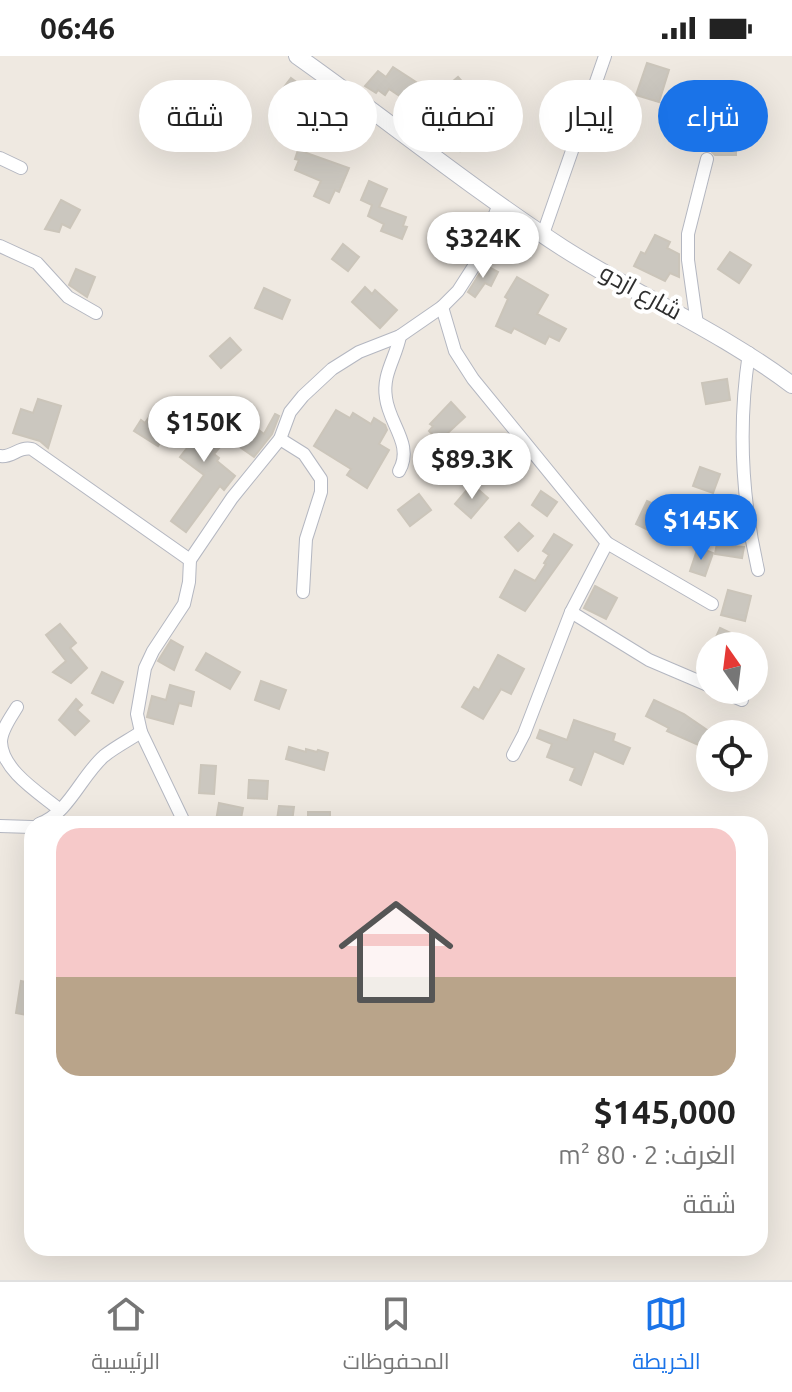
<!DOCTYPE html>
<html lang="ar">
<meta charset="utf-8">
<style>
body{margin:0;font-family:Ubuntu,Cairo,sans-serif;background:#f2f2f2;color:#222;direction:rtl;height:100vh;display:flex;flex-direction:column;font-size:30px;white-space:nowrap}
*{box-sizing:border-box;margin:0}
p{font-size:26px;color:#767676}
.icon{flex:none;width:44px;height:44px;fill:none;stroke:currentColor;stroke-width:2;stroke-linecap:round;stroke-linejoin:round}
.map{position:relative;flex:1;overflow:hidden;direction:ltr}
.drawer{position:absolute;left:24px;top:760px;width:744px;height:440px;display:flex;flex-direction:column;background:#fff;border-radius:24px;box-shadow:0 8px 32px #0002;direction:rtl}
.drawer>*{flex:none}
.hud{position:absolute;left:24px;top:24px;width:744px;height:72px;direction:rtl;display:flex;gap:16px}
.needle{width:52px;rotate:346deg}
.fabs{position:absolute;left:696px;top:576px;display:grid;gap:16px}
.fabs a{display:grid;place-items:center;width:72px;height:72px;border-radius:50%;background:#fff;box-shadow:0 8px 32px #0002;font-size:40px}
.price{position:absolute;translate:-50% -68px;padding:0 18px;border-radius:28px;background:#fff;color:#222;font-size:26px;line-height:52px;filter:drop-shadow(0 2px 4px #0008)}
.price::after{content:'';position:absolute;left:50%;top:48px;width:24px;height:18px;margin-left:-12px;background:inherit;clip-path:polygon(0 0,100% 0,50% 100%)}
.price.active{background:#1a73e8;color:#fff}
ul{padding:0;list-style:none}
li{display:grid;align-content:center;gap:16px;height:424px;padding:0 32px}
li span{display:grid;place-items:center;height:248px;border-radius:24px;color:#555}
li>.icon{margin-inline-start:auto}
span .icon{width:144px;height:144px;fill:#fffc;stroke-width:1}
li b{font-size:34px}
.chip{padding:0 28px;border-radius:36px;background:#fff;box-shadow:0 8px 32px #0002;font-size:28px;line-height:72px}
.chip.active{background:#1a73e8;color:#fff}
.status{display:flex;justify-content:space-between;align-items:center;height:56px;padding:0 40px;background:#fff;direction:ltr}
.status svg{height:22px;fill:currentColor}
.tabs{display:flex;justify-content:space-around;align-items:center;height:112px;border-top:2px solid #e0e0e0;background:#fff;font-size:22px;color:#767676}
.tabs a{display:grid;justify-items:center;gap:4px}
.tabs .active{color:#1a73e8}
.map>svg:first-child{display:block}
</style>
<div class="status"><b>06:46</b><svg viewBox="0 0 49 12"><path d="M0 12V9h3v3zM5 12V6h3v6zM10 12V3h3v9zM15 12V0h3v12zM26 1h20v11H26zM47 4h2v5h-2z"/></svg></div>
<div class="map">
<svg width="792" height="1224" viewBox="0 0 792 1224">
<rect width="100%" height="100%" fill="#efe9e1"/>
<g fill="#cbc7bf" stroke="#cbc5ba" stroke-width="2">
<path d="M647,7L669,14L659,46L636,39Z"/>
<path d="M393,11L416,26L404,43L389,33L385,39L378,34L376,37L365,30L378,15L386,21Z"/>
<path d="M458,21L474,39L462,50L446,31Z"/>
<path d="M291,22L329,50L308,78L285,61L299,43L284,31Z"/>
<path d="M431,42L452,62L457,56L478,74L460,95L437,76L432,81L428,77L425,80L408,67Z"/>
<path d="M712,71L736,72V99H715L712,96Z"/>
<path d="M298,94L349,112L339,136L335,134L329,147L314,140L321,125L295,114L299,104L295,103Z"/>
<path d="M369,125L387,133L379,151L406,161L403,170L407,171L402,183L381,175L384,168L368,160L372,149L361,144Z"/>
<path d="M61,144L80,154L70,172L62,168L59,176L45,173Z"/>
<path d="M655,179L670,186L667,192L679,198V221L670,217L665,225L634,210L641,196L645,198Z"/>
<path d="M343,188L359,201L348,215L332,203Z"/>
<path d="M730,196L751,209L739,227L718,213Z"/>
<path d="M485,209L498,216L491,230L485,227L475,241L468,236Z"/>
<path d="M76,213L95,221L87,241L69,229Z"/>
<path d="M517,221L548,239L537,258L566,273L559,285L549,280L545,288L514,272L511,277L496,270L508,243L505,241Z"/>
<path d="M365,231L372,238L375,234L397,254L380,272L352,246Z"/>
<path d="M264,232L290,244L282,263L255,252Z"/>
<path d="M230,282L241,294L221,312L210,300Z"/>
<path d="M727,323L730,344L706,348L702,327Z"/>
<path d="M38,343L61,350L48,392L40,385L13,377L21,353L33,357Z"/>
<path d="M200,344L228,366L218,377L226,384L214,398L219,402L217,405L235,420L224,434L220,430L186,476L171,465L204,419L180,401L201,374L186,362Z"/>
<path d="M451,346L465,361L439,385L429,375L433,370L430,368Z"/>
<path d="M336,354L350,362L353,357L371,368L374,362L385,369L387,374L379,388L389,394L367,432L347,419L351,413L314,390Z"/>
<path d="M275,358L279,360L272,378L254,401L237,389L252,369L264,378Z"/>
<path d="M149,361L170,371L158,390L134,375L141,364L145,367Z"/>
<path d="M456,400L470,412L459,426L444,414Z"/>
<path d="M493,402L507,412L494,426L481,415Z"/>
<path d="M700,411L720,418L713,437L693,430Z"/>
<path d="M472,428L488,442L471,462L455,448Z"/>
<path d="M541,435L557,446L547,460L532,449Z"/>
<path d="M419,438L431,454L410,470L398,454Z"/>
<path d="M647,445L672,457L660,480L636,468Z"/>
<path d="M717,446L734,450L730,463L714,459Z"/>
<path d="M519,467L533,480L518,495L505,481Z"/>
<path d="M554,478L572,489L525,555L500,541L515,514L535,525L546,508L544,507L549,499L543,495Z"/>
<path d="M718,482L733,484L732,490L744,491L742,502L715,498Z"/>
<path d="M698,491L713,497L705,520L690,515Z"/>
<path d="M595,530L617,542L606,563L584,552Z"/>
<path d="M728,534L751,540L745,565L721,559Z"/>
<path d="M60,568L76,587L70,592L87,612L71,627L53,616L66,605L46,579Z"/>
<path d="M720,572L739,581L734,590H712Z"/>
<path d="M171,584L183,591L174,614L158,605Z"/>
<path d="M206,597L240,616L230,633L196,614Z"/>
<path d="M498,599L524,613L511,638L501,633L483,663L462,651L474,631L479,634Z"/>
<path d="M102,616L123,626L113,647L92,637Z"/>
<path d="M261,625L286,634L279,653L255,644Z"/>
<path d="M170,629L194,636L191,650L179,647L173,668L147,661L152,640L166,644Z"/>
<path d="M76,643L82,649L77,654L89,665L75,679L59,664Z"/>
<path d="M654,644L684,658L713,678H710L705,692L667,675L669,672L646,660Z"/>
<path d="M574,664L615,678L613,685L630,692L623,708L594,695L581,729L570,724L575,712L547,701L552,688L537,682L540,674L567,684Z"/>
<path d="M289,691L306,696V693L317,696L318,694L328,697L324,714L286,703Z"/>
<path d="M201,709L216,710L214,738L199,737Z"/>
<path d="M249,724L268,725L267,743L248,742Z"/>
<path d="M219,747L243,752L240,768L216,765Z"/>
<path d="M279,750L294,751L292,766L277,764Z"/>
<rect x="308" y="756" width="22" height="12"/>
<path d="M21,925L32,927V960L16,957Z"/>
</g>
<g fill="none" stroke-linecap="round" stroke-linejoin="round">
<g stroke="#b4b7c1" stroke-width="14">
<g id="minor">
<path d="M0,102L21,112"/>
<path d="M543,178L605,0"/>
<path d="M0,190L37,207L68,241L96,257"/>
<path d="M442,251L455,295L473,323L607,487L571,556L524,678L513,699"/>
<path d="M697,268L688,204V178L707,103"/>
<path d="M749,297C738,369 742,444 758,514"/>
<path d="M280,383L304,398L321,423V436L306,483L303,536"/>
<path d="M0,400C13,402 18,390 32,393L190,504"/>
<path d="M399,415C414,389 389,368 386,342C382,318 396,302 400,280"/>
<path d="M716,473L749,476"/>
<path d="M607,487L712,548"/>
<path d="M571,556L649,604L710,630"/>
<path d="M719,634L742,644"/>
<path d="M17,651C11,661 1,674 1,686C2,715 41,738 60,754"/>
<path d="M39,768C69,757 81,720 104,700C115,691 129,684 141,676"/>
<path d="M185,768L141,676L137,658L145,612L153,595L184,548L189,526L190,504L232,442L280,383L290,356L303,340L332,313L359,296L400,280L442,251L458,235L476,207L499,148"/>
<path d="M0,770L32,771"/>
</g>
</g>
<g stroke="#b4b7c1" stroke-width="18">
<path id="tertiary" d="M297,0C386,63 471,132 563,192C638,240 720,275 792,329"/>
</g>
<use href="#minor" stroke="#fff" stroke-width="12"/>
<use href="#tertiary" stroke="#fff" stroke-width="16"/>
</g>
<g text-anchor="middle" stroke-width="8" stroke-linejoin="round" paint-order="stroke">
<g font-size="24" fill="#2e2e2e" stroke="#fff">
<text transform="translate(641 236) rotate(29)" y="8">شارع ازدو</text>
</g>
</g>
</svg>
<div class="fabs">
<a><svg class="needle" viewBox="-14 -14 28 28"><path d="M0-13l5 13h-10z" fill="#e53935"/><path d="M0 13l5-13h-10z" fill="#767676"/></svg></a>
<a><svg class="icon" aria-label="locate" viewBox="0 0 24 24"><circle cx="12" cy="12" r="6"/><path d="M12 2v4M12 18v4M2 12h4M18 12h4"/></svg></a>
</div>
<b class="price" style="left:483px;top:224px">$324K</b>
<b class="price" style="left:204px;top:408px">$150K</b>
<b class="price" style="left:472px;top:445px">$89.3K</b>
<b class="price active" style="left:701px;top:506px">$145K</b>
<div class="hud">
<a class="chip active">شراء</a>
<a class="chip">إيجار</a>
<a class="chip">تصفية</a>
<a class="chip">جديد</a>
<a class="chip">شقة</a>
</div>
<section class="drawer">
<ul>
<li><span style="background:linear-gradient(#f6c9c9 60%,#b9a48a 0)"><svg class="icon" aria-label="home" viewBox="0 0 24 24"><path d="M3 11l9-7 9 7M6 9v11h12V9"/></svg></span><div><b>$145,000</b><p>الغرف: 2 · 80 m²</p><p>شقة</p></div></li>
</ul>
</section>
</div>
<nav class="tabs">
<a class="active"><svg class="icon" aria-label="map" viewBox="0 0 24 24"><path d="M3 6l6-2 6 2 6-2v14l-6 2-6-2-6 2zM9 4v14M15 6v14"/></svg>الخريطة</a>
<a><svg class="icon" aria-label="saved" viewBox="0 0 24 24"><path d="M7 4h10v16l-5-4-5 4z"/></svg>المحفوظات</a>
<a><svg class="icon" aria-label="home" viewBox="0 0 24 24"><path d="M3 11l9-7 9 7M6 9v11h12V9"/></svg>الرئيسية</a>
</nav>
